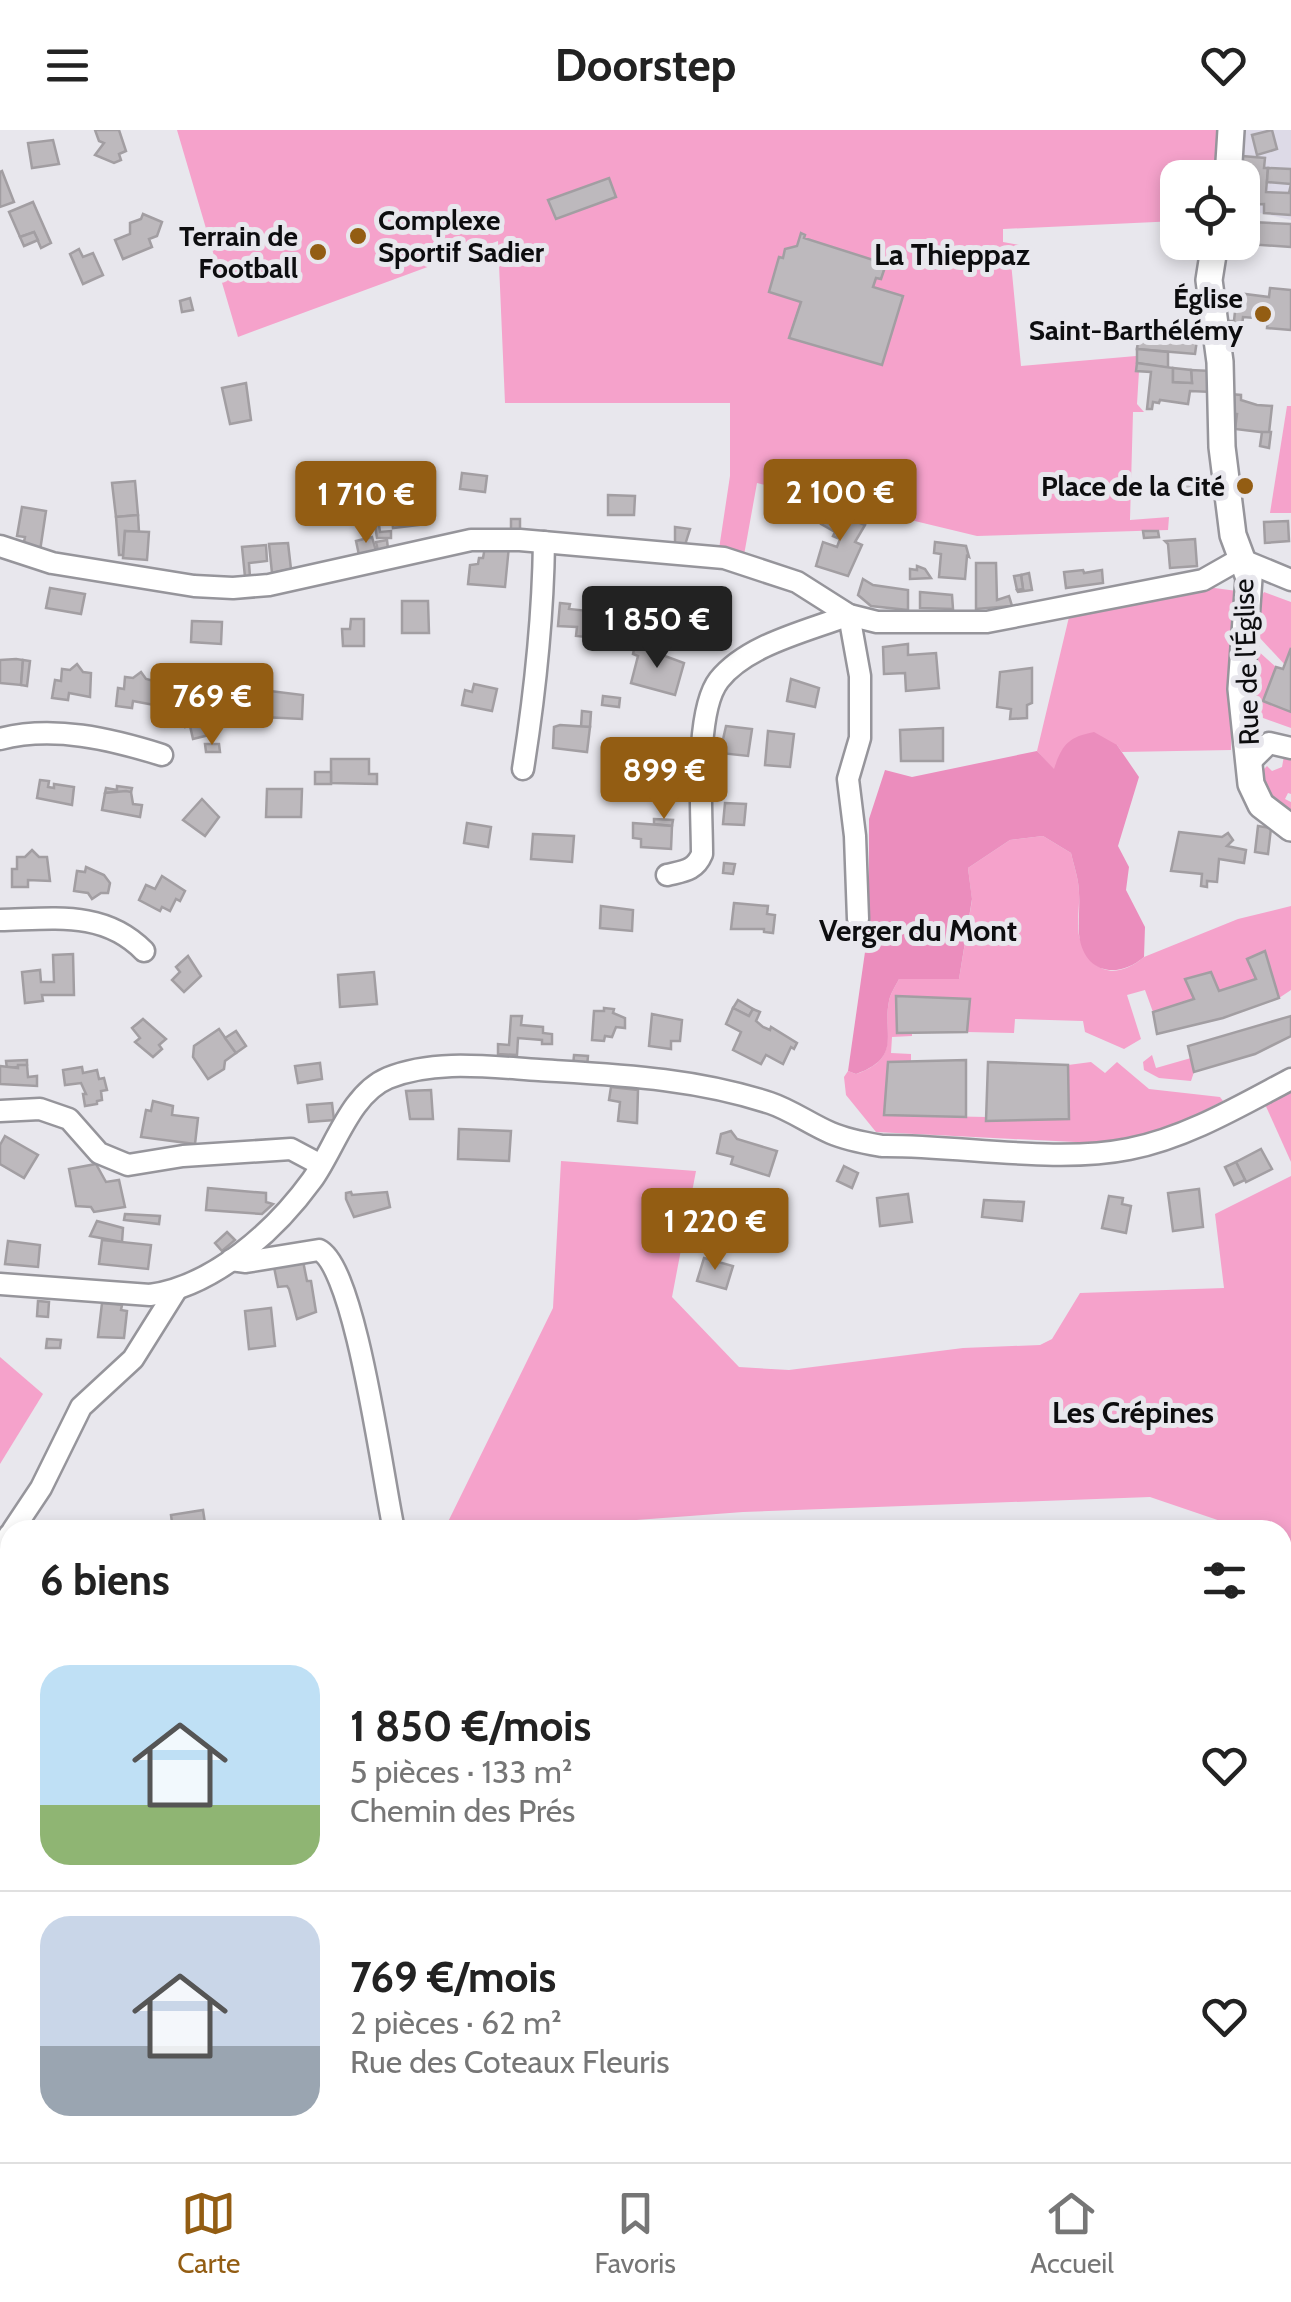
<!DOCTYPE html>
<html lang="fr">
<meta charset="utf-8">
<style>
body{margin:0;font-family:Cabin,sans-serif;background:#f6f6f6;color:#222;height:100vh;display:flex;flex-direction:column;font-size:38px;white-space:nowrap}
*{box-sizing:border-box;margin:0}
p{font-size:32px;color:#767676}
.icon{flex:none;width:55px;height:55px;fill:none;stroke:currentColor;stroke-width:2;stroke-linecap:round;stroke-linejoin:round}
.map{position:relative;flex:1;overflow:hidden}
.sheet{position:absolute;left:0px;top:1390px;width:1292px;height:642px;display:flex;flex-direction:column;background:#fff;border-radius:30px 30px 0 0;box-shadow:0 5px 15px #0003}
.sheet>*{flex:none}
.controls{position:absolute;left:1160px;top:30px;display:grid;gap:20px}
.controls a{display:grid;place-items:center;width:100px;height:100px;border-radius:20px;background:#fff;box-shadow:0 5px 15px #0003;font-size:50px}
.price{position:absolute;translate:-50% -85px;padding:0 22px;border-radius:10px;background:#935d13;color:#fff;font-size:32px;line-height:65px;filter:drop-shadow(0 2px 5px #0008)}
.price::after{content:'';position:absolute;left:50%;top:60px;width:30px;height:22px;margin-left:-15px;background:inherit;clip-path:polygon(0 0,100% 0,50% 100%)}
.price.on{background:#222;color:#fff}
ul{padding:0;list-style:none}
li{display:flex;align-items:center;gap:30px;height:250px;padding:0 40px}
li+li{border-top:2px solid #e0e0e0}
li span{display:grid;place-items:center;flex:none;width:280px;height:200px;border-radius:30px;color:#555}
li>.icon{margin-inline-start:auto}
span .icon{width:120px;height:120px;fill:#fffc;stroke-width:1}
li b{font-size:42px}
h2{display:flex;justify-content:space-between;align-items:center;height:120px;padding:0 40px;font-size:42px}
header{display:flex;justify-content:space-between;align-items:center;height:130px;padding:0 40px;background:#fff;font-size:45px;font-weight:700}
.tab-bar{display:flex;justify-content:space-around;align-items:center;height:140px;border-top:2px solid #e0e0e0;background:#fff;font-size:28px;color:#767676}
.tab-bar a{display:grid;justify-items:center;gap:5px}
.tab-bar .on{color:#935d13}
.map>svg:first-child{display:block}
</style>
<header><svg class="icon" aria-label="menu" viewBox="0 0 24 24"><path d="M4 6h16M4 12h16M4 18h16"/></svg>Doorstep<svg class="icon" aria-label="heart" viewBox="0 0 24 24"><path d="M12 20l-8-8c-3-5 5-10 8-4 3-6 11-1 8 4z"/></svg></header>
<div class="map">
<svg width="1291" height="2032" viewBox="0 0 1291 2032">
<rect width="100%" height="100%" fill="#e8e7ed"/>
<path fill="#dddae7" d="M1240,0H1291V90L1243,79L1242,48H1238Z"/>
<g fill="#f5a2cb" fill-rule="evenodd">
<path d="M177,0H1221L1218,47L1178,48L1177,91L1003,99V112L1019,115L1024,120L1010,122L1021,236L1136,226V240L1139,241L1137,274L1144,282H1133L1130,390L1169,387L1168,400L977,406L757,353L744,425L719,419L730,346V273H505L498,111L238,207ZM801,103L805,105L804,108L886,134L881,149L876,148L873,157L903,167L882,235L790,208L801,172L769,161L779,128H783L785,119L797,116Z"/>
<path d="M1287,276H1291V383H1270Z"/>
<path d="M1207,457L1237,461L1231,620L1122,622L1117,615L1054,640L1037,621L1069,487Z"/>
<path d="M1264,462L1291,472V521L1286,536L1258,506V472Z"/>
<path d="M1257,520L1276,537L1263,571L1291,582V598L1252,584Z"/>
<path d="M1284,626H1291V664L1288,663L1285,669L1291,672V680L1261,656L1262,641L1267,636L1272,641L1282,637Z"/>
<path d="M1043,706L1071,723C1074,736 1079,750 1079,763C1080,778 1075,798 1081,812C1093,845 1118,849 1144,827L1238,789L1291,776V860L1279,868L1265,821L1248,829L1256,849L1219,861L1210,842L1186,849L1194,869L1153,882L1145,860L1127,865L1141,909L1124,919L1085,902L1083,891L1015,889L1014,903L967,902L970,869L912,903V906L892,907L891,923L911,924V931L888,932L884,985L987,987L1068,935L1091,932L1105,943L1117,932L1149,959L1220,967L1223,971L1165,1000L1095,1013L876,1002L846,965L844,947L848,941L856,944C902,928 882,904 889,871C890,864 896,855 899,849H959L972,770L968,738L1010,710Z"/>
<path d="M1152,925L1156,938L1191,928L1194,942L1191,951L1159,948L1144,940L1143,932Z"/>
<path d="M1291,956V1032L1264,972Z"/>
<path d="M561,1031L696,1041L672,1167L739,1237L789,1240L963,1218L1040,1215L1052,1209L1080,1163L1224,1158L1215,1084L1291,1046V1457L1283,1439L1282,1400H1247L1150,1367L743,1382L503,1400H444L553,1178Z"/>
<path d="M0,1227L43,1264L0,1334Z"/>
<path d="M1291,1578V1718L1283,1712L1282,1597L1289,1591Z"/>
<path d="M10,1580V2022L269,2023L67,2030L35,2023L0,2025V1581Z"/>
<path d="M1282,1763L1291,1767V1844L1283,1842Z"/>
<path d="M727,2022H1253L1268,2032H715Z"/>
</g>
<g fill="#eb8dbd">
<path d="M1094,602L1117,615L1139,647L1118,716L1129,737L1126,760L1145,797L1144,827C1117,850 1083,843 1079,804C1078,791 1080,777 1079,763C1079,750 1074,736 1071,723L1043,706L1010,710L968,738L972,769L959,849H899C896,855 890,864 889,871C882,904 903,927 856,944L848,941L869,794V689L885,640L912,647L1037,621L1054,639C1062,615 1068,607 1094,602Z"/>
<path d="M1283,1712L1291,1718V1767L1283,1763Z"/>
<path d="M35,2023L68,2032H0V2025Z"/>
</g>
<g fill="#bdb9bd" stroke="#a29ea2" stroke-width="2.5">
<path d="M95,0H119L126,21L119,24L121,30L114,33L95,25L104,13L99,11Z"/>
<path d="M1272,0L1277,19L1257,25L1252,5Z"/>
<path d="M53,10L59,34L32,38L28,13Z"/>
<path d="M1242,26L1265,28L1264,38H1268L1266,62L1289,63L1291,54V85L1264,83V74L1242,75L1246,42Z"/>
<path d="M1268,38L1291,39V54L1267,52Z"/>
<path d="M2,41L14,72L0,77V42Z"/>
<path d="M609,48L616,67L556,89L548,70Z"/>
<path d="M33,72L51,113L41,118L34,102L20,107L9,82Z"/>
<path d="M1242,82L1252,83V92L1291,94V117L1233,113L1242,112Z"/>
<path d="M143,84L162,92L157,106L149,109L152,117L123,129L115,110L130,104V93L141,89Z"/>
<path d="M34,102L38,110L24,116L20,107Z"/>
<path d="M801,103L805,105L804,108L886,134L881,149L876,148L873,157L903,166L882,235L789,208L801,172L769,162L779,127L783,128L785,119L797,116Z"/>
<path d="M79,119L83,127L93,123L103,145L83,154L70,124Z"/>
<path d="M1270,158L1291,160V200L1267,198L1268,189L1243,187L1241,206L1229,205L1230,191H1234L1237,163L1269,167Z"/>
<path d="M190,168L193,180L182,182L180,171Z"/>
<path d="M1145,201L1198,203L1195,224L1137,219L1138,211L1145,212Z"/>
<path d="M1137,219L1168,222V238L1137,233Z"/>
<path d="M1137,233L1173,238V252L1192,253L1191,240L1211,241L1212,262L1190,261L1188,274L1160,270L1159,273L1153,272L1152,279H1147L1151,242L1136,241Z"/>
<path d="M1173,238L1191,240L1192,253L1173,252Z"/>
<path d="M246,253L251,290L230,294L222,258Z"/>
<path d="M1230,264L1241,265V270L1257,275L1272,276L1269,303L1235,299L1237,284L1230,283Z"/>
<path d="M1262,302H1271L1269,318L1260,316Z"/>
<path d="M462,343L487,346L485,362L460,359Z"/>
<path d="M1186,349L1211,350L1210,368L1185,367Z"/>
<path d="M135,351L138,385L116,387L112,353Z"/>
<path d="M608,365L635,366L634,385H608Z"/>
<path d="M416,374L419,395L393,398L391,376Z"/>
<path d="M22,377L46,381L40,421L23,417L25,407L17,406Z"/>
<path d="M827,379L865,395L855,412L862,415L848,446L816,436L823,412L837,417L840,409L833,406L835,402L821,394Z"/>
<path d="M138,385L139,402L125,401L123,425H119L116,387Z"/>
<rect x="511" y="389" width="9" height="11"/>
<path d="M1288,391L1289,411L1265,413L1264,392Z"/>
<path d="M375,395H379L380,402L391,401V408H377Z"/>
<path d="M675,397L690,399L685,415L675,414Z"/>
<path d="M125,401L149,402L147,430L123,428Z"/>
<path d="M1143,401H1158L1159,407L1144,408Z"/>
<path d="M372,407L376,421L359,425L356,411Z"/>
<path d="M1195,409L1197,436L1170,438L1168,414L1165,411Z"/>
<path d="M387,410L388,419L378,421L376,412Z"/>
<path d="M935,412L966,416L969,427L967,426L965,449L939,447L941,424L934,423Z"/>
<path d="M288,413L291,439L272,443L269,414Z"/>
<path d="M266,415L267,431L249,433L250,447H245L242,417Z"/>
<path d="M509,416L505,457L468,454L470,435L478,434L479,428H483L485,417Z"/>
<path d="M976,433H996L997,470L1009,466L1012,476L976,479Z"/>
<path d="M917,436L925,439L931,448L910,449V439L917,440Z"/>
<path d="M1083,440L1084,443L1102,440L1103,453L1066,458L1064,442Z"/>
<path d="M1029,443L1032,460L1018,462L1017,460L1023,459L1021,445Z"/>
<path d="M1021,445L1023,459L1017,460L1014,446Z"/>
<path d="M863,449L873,455L908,460V480L871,476L858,465Z"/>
<path d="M50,458L85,464L81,484L46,478Z"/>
<path d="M920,462L952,465L953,479L920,478Z"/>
<path d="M683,470L700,474L698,484L675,477V472Z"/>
<path d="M402,471H428L429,503H402Z"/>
<path d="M560,473L570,474L569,479L589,481L586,507L576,506L577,497L558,496Z"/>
<path d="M668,480L678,483L670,517L659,514Z"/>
<path d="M351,489H364V516H343L342,499H350Z"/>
<path d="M192,491L222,492L221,514L191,512Z"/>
<path d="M908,514V525L936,523L939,558L906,561L905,543L884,544L883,517Z"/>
<path d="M635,515L684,533L675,565L631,553L638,526L633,524Z"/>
<path d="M1291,518V582L1263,571L1276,537L1283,539Z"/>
<path d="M16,529L23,530L21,555L0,553V530Z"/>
<path d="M23,530L30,531L27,556L21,555Z"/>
<path d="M77,534L83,542L91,543L90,567L69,563L68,570L52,568L55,550L61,551L62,539L70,540Z"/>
<path d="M1032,538V573L1027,575V588L1010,589L1011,579L997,577L1000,542Z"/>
<path d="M141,542L146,549L154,551V575L133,571L132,578L116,576L118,558L124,559L125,547L133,548Z"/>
<path d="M791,549L819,558L815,577L787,571Z"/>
<path d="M474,554L497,559L492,581L462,575L465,560L472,562Z"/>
<path d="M270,561L303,565L302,589L262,587L263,563Z"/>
<path d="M603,566L620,568L619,577L602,575Z"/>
<path d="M190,574L191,578L201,575L209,605L193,609L190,596L185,597L179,577Z"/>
<path d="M582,581L591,582L590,597H581Z"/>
<path d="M560,595L590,597L587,622L553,618L554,597Z"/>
<path d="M726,596L752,599L748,626L720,623Z"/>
<path d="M943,598V631H901L900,600Z"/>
<path d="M768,601L794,604L790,637L765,635Z"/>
<path d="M205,614H219L220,622H206Z"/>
<path d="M620,619L634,620L633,624L652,626L650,650L617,647Z"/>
<path d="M331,629H369V644H377V654L331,653Z"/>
<rect x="315" y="642" width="16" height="12"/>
<path d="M40,650L49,651L48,657L54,658V654L74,657L72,675L37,668Z"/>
<path d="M117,656L132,658L131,662L105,663L106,658L117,660Z"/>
<path d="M267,659H302L301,687H266Z"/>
<path d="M126,661L131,662L133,674L142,675L140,687L102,680L105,663Z"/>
<path d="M202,669L219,687L205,706L183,690Z"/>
<path d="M725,673L746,674L744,695L723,694Z"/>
<path d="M654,689L673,690L672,696L654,694Z"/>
<path d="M467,693L491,697L488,717L464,713Z"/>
<path d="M633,693L672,696L671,719L641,717V709L633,708Z"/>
<path d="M1258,696L1271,698L1268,724L1255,722Z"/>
<path d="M1179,702L1222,707L1228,703L1233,710L1227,716L1246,720L1244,733L1219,729L1217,752L1207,751V757L1201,756L1202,744L1171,741Z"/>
<path d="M533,704L574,706L572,732L531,729Z"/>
<path d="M32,720L39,727H47L50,751L28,750V757H12V739H17V727H25Z"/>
<path d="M724,733L735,734L733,744L723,743Z"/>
<path d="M86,737L104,745L110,753L108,763H101L92,769L88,763L74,761L77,741L85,742Z"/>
<path d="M162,746L185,761L180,771L176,769L170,781L162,777L160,781L139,770L146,755L155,759Z"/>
<path d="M734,773L768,776L767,784L775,785L773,803L764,802V799H731Z"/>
<path d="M601,776L633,780L632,801L600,798Z"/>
<path d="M1265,821L1279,868L1223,888L1157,904L1153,882L1194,869L1185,849L1211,842L1219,861L1256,849L1247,829Z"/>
<path d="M73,824L74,865H42L43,871L25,873L22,842L40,840L41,852H54L53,825Z"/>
<path d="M188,826L201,846L184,862L172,850L180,842L176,837Z"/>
<path d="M374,842L377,874L340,877L338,845Z"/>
<path d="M896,866L970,869L967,902L897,903Z"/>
<path d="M738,870L753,879L749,886L733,878Z"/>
<path d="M604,878L614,879L613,883L625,888V898L616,897L612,907L605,906L604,911L592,910L594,881H604Z"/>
<path d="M733,878L749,886L753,879L760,882L756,891L763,897L770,900L771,897L797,913L794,919L791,917L783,934L766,925L761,934L733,920L741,902L726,894Z"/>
<path d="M652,884L682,890L680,911H671V919L649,916Z"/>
<path d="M511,886H522L521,895L543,897V903L552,904V914H542V910L518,908L517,925L498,924V914L509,915Z"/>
<path d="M1291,886V906L1255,924L1194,942L1188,916Z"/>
<path d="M143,889L166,909L159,915L162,919L153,927L135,912L140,908L132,898Z"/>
<path d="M219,899L236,923L225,931L224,939L208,949L193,927L194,916Z"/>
<path d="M236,901L246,916L236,923L225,908Z"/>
<path d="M574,925L588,926L587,937L573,936Z"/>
<path d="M27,930V935L7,939L6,931Z"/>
<path d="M966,930V987L884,985L888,932Z"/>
<path d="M988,932L1068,935L1069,989L986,991Z"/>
<path d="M320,933L322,949L298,953L295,936Z"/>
<path d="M18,935H27L28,947L37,946V956L0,954V936L18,938Z"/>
<path d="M82,937L83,943L97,940L99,949L104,948L107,960L101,961L102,970L97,971V974L85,976L83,964H86L81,953L65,955L63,940Z"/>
<path d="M611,957L638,960L637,993L618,991L620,972L609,970Z"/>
<path d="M431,960L433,989H410L406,961Z"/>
<path d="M153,971L173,976L172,985L198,988L195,1014L141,1007L146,980L151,981Z"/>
<path d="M332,973L334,990L309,992L307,975Z"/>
<path d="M459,999L511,1001L509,1031L458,1029Z"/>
<path d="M731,1001L737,1009L777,1021L769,1046L731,1034L733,1027L717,1023L721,1004Z"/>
<path d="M5,1006L38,1025L24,1048L0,1034V1015Z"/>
<path d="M1261,1019L1272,1039L1246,1052L1236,1032Z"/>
<path d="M1236,1032L1245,1050L1234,1055L1225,1037Z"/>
<path d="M96,1034L106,1052L119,1050L125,1077L94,1082L91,1077L76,1076L69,1039Z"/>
<path d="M844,1036L858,1043L852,1058L837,1051Z"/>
<path d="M208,1058L266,1063V1072L273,1074L262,1084L206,1080Z"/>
<path d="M1199,1059L1203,1097L1173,1101L1168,1063Z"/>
<path d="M351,1062L352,1065L387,1062L390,1077L354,1087L346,1069V1063Z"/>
<path d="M908,1064L912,1092L880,1096L877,1068Z"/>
<path d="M1109,1066L1123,1068L1122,1074L1131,1076L1126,1103L1102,1098Z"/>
<path d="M984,1070L1024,1072L1022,1091L982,1087Z"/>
<path d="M125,1084L160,1086L159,1094L124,1090Z"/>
<path d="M97,1091L123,1098L122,1112L90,1106Z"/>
<path d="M227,1102L235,1110L222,1121L215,1113Z"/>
<path d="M102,1110L151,1115L148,1139L99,1134Z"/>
<path d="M8,1111L40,1115L38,1137L5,1134Z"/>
<path d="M704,1128L733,1136L726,1159L697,1151Z"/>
<path d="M303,1131L307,1151H311L316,1182L297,1189L289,1159L287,1156L278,1157L274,1137Z"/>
<path d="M38,1171L49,1172L48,1187L37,1186Z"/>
<path d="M102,1173L122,1175L121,1180L127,1181L124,1208L98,1207Z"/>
<path d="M271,1178L275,1216L249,1219L245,1181Z"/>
<path d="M47,1209L61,1210L60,1218H46Z"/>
<path d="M203,1380L206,1400H173L171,1385Z"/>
<path d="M0,1533L10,1534V1549L0,1548Z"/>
<path d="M1291,1958V1992L1282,1988V1972Z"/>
</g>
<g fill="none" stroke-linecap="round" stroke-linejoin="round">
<g stroke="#96959b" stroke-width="25">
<g id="minor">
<path d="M0,416L52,433L194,456L233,458L269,455L471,410H520L724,428L797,452L849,485L877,492H987L1203,450L1240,429L1291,450"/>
<path d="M0,609C53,595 111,609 162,625"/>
<path d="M1250,632L1269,613L1291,618"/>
<path d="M523,639C535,563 543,488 544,412"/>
<path d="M667,745C683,741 695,741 702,724C702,682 694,582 719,550C748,514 808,501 849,485L860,546V608L848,649L855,706L858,789"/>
<path d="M0,790C53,789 104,780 144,821"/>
<path d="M0,981L40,979L69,989L99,1023L128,1035L183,1026L291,1019L321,1035"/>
<path d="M231,1130L246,1132L319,1120C356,1138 383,1351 394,1400"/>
<path d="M0,1154L150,1165C214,1156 275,1101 312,1050C335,1018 350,964 388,948C434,929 491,937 539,940C618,945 694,948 770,973C791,980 810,994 831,1003C847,1010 865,1013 882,1016C959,1015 1055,1034 1129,1019C1186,1008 1240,976 1291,949"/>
<path d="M13,1400L41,1358L81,1277L133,1229L175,1162"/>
<path d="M0,1419L10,1404"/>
</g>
</g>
<g stroke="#96959b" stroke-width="30">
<g id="tertiary">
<path d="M1228,48L1231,0"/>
<path d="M1215,112L1209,150L1220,232L1222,317L1233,405L1249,448L1241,559L1251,654L1261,675L1291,698"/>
</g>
</g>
<use href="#minor" stroke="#fff" stroke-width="20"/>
<use href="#tertiary" stroke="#fff" stroke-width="25"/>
</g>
<g fill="#935d13" stroke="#e8e7ed" stroke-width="4">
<circle cx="358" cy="106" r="10"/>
<circle cx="318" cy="122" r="10"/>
<circle cx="1263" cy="184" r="10"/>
<circle cx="1245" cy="356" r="10"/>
</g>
<g text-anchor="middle" stroke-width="10" stroke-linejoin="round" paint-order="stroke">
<g font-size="28" font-weight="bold" fill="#0d0d0f" stroke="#e8e7ed" text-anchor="end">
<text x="378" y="100" text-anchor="start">Complexe<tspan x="378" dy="32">Sportif Sadier</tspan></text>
<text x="298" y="116">Terrain de<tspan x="298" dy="32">Football</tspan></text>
<text x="1243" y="178">Église<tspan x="1243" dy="32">Saint-Barthélémy</tspan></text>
<text x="1225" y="366">Place de la Cité</text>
</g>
<g font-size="28" fill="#0d0d0f" stroke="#e8e7ed">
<text transform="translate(1246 532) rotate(-92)" y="10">Rue de l'Église</text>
</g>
<g font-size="30" font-weight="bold" fill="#0d0d0f" stroke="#e8e7ed">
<text x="952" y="135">La Thieppaz</text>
<text x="918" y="811">Verger du Mont</text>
<text x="1133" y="1293">Les Crépines</text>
</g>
</g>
</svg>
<div class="controls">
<a><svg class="icon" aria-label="locate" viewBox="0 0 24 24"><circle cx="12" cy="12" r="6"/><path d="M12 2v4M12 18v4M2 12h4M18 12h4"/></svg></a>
</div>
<b class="price" style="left:840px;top:414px">2 100 €</b>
<b class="price" style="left:366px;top:416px">1 710 €</b>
<b class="price on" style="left:657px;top:541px">1 850 €</b>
<b class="price" style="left:212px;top:618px">769 €</b>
<b class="price" style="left:664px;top:692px">899 €</b>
<b class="price" style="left:715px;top:1143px">1 220 €</b>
<section class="sheet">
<h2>6 biens<svg class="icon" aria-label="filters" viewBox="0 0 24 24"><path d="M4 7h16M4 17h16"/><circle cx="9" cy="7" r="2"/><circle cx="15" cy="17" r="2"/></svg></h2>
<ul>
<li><span style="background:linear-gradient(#bfe0f5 70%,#8fb573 0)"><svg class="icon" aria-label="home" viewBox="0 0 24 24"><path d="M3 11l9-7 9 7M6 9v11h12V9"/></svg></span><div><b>1 850 €/mois</b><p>5 pièces · 133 m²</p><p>Chemin des Prés</p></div><svg class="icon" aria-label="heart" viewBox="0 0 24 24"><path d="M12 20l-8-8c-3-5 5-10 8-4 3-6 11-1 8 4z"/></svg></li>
<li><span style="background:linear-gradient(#c9d6e8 65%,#9aa5b1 0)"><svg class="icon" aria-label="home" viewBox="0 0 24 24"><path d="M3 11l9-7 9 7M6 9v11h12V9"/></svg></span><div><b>769 €/mois</b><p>2 pièces · 62 m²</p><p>Rue des Coteaux Fleuris</p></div><svg class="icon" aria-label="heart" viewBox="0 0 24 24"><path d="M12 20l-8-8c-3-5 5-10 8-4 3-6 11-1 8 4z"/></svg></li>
</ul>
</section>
</div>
<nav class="tab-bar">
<a class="on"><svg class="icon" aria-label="map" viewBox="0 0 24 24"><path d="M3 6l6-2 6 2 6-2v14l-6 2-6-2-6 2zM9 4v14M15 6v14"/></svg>Carte</a>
<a><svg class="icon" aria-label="saved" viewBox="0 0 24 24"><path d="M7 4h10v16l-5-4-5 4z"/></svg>Favoris</a>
<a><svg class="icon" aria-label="home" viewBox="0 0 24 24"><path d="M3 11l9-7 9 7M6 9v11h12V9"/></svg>Accueil</a>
</nav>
